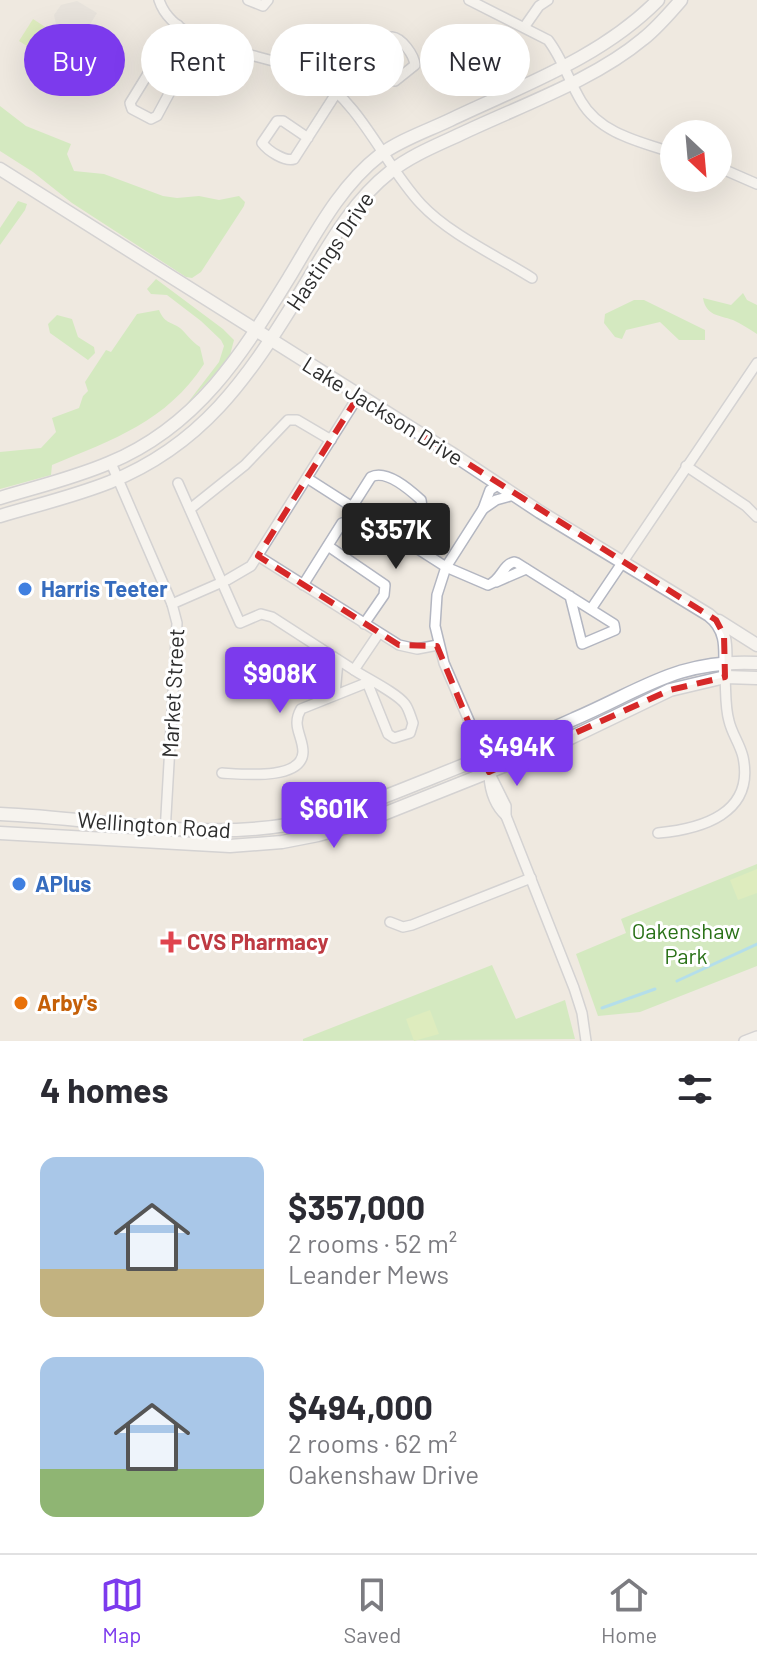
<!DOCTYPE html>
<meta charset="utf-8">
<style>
body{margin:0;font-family:Barlow,sans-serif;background:#f2f2f3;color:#2b2b33;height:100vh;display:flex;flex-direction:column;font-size:30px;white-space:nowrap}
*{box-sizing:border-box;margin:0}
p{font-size:26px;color:#7c7c81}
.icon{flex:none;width:44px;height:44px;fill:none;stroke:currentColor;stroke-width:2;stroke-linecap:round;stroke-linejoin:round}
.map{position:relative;height:1041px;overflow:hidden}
.drawer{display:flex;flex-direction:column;background:#fff;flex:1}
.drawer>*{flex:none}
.guide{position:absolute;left:24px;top:24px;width:710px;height:72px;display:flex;gap:16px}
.needle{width:52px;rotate:154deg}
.fabs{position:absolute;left:660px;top:120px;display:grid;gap:16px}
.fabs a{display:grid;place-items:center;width:72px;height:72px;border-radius:50%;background:#fff;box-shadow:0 8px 32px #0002;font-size:40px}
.price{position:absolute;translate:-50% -68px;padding:0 18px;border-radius:8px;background:#7c3aed;color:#fff;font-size:26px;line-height:52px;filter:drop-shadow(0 2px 4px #0008)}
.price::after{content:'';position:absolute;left:50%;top:48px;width:24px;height:18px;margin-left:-12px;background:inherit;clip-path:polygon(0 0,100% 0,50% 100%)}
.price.on{background:#222;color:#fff}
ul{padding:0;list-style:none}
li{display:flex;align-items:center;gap:24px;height:200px;padding:0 40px}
li span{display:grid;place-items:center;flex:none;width:224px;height:160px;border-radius:16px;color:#555}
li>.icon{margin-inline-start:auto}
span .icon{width:96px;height:96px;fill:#fffc;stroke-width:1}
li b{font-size:34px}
h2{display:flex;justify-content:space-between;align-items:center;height:96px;padding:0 40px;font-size:34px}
.chip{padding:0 28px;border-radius:36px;background:#fff;box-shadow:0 8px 32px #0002;font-size:28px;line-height:72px}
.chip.on{background:#7c3aed;color:#fff}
.dock{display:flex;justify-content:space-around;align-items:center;height:112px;border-top:2px solid #e1e1e2;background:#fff;font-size:22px;color:#7c7c81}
.dock a{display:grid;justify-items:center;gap:4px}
.dock .on{color:#7c3aed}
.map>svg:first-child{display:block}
</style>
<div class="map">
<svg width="757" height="1041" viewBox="0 0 757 1041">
<rect width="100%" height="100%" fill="#efe9e0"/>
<g fill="#b4e89a">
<path d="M0,106L26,126L71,144L67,154L74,171L104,174L163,196L177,198L199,196L219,200L239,196L245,202L244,206L201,272L192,278L186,277L72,203L33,172L0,151Z"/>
<path d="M18,201L27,204L25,210L0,245V228Z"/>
<path d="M156,279L223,329L234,340L229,359L186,405L219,362L224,346L221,340L201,321L167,295L151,294L147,289Z"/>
<path d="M743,293L747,300L757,305V334C749,329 742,324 733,320C719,315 706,316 703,298L731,305Z"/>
<path d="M634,300H644L705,330V340H679L660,322L626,330L622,339L615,337L604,323L605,314Z"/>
<path d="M159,310C165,324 170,321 180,328C186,333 191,341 200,347L204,364C166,422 114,439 52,465L51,475L0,489V452L41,448L56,432L52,418L79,408L83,396L88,391L85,382L106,350L111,352L137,314Z"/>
<path d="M57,315L72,319L78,337L94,347L95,353L88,360L50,333L48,324Z"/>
<path d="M757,864V966L640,1012L598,1016L576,954L626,933L621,919Z"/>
<path d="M492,965L516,1019L565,1000L575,1039L303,1041V1039Z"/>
</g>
<g fill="#c9f095">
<path d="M33,19L76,47L62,68L19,41Z"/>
<path d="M757,869V893L738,900L730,880Z"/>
<path d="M430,1010L439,1034L414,1041L406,1019Z"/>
</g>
<path fill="#dfdcd7" d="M77,1L97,13L81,39L75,40L57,29L54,15L61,5Z"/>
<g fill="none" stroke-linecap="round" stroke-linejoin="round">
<g stroke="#6ed1f6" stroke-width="3">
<path d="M677,981L757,944"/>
<path d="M602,1008L655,989"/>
</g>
<g stroke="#b3b6c1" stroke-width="12">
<g id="street">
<path d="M159,0C176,53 276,52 318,78C361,104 386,167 421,204C449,234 497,256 532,278"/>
<path d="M248,0L263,6L268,0"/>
<path d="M469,0L548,40C562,58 569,81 581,101C600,134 641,142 674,153"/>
<path d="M525,26L539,6L548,0"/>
<path d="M148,74L171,90L157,116L151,119L132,109L130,103L178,25"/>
<path d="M308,138L283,121H277L262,143C268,151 285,162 294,159L337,92C346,67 371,53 392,37C402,38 414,55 415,65L395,81L391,80L371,53"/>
<path d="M718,167L757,184"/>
<path d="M111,463L172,604L177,623L165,833"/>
<path d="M686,466L746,506L757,517"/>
<path d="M307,478L446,567L488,585C501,581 502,565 514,562L517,563L614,624L615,630L582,644L570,596"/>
<path d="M178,483L240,623L261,614L272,617L354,670C366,678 397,693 405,704C409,709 411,718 413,723L410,733L394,738L388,734L365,677"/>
<path d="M498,485L490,490L483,509L446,567L437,595L435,626L444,663L483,753L489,772L506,806V816L574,988L582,1013L586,1041"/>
<path d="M352,507L371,477C386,469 409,489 421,500L422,507L402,539"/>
<path d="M190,509L245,465L288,420H297L331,440"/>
<path d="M483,509L496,500L514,495"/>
<path d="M328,546L385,585L384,595L364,624"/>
<path d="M258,556L399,645L417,649L438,645"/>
<path d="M496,582L526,569"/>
<path d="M303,585L342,523"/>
<path d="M172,604L227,580L251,566L359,395"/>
<path d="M591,609L757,363"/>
<path d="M354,670L379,633"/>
<path d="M335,695L338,660"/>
<path d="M222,773C241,774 302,781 303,752C303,736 291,726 301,709L371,681"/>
<path d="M489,776C490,792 494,805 506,816"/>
<path d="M658,833C701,829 755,814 743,757C740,744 732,734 729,721C725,707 726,692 725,677"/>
<path d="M390,922L403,927L412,925L531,878"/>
<path d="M744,1041L757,1036"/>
</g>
</g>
<g stroke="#b3b6c1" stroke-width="15">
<g id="secondary">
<path d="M0,169L451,453L540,512L709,615C730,631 725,653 725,677"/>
<path d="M0,498C36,487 74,478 109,463C198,426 242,354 290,276C316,233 340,186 380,155C400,140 427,131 450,120C521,86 601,58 658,0"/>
<path d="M0,516C37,505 75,496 110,482C202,445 247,379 297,298C324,254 349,204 390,172C413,154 440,144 465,132C522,105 594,80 643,39C657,28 669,14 681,0"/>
<path d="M719,621L757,645"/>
<path d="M0,814C106,818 215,846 320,818C359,808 396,792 434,777C481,758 528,740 574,719C642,690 678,659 757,663"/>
<path d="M0,833L230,846L282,842L318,835L361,823L489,772L562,742L670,690L725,677L757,678"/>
</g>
</g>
<use href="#street" stroke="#fff" stroke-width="9"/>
<use href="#secondary" stroke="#fff" stroke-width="12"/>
</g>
<path d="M0 0H757V1041H0ZM359,395L716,620L724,635L725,677L670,690L489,772L437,646L399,645L258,556Z" fill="#efe9e0" fill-opacity=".55" fill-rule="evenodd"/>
<path fill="none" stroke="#d62828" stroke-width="6" stroke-dasharray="16 10" stroke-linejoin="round" d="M359,395L716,620L724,635L725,677L670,690L489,772L437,646L399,645L258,556Z"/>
<g fill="#3f7fe0" stroke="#fff" stroke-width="3">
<circle cx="25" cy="589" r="8"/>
<circle cx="19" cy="884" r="8"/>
</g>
<path fill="#e0444e" stroke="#fff" stroke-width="3" d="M167 930h8v8h8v8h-8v8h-8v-8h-8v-8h8z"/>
<circle fill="#e8710a" stroke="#fff" stroke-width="3" cx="21" cy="1003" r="8"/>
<g text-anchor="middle" stroke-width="6" stroke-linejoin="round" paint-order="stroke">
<g font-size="22" fill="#2d2d2d" stroke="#fff">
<text transform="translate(330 251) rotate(-56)" y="8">Hastings Drive</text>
<text transform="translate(383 411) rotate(32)" y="8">Lake Jackson Drive</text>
<text transform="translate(173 693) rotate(-87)" y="8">Market Street</text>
<text transform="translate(154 825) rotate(4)" y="8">Wellington Road</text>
</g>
<g font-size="22" font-weight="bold" fill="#366cbe" stroke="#fff" text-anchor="start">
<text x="41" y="597">Harris Teeter</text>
<text x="35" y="892">APlus</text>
</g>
<g font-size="22" fill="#297117" stroke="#fff">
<text x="686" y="939">Oakenshaw<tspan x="686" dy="25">Park</tspan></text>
</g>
<g font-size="22" font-weight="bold" fill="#be3a42" stroke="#fff" text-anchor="start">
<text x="187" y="950">CVS Pharmacy</text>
</g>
<g font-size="22" font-weight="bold" fill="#c56008" stroke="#fff" text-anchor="start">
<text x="37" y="1011">Arby's</text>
</g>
</g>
</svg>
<div class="fabs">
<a><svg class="needle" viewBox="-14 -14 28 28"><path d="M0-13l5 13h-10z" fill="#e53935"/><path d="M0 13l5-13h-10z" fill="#7c7c81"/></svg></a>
</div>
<b class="price on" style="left:396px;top:571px">$357K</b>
<b class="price" style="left:280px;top:715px">$908K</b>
<b class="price" style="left:517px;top:788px">$494K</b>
<b class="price" style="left:334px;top:850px">$601K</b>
<div class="guide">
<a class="chip on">Buy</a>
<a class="chip">Rent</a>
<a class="chip">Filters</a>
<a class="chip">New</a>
</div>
</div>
<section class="drawer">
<h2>4 homes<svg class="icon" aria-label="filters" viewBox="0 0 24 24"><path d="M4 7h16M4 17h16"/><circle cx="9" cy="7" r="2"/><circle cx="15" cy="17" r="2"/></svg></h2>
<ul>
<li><span style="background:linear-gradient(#a9c7e8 70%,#c2b280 0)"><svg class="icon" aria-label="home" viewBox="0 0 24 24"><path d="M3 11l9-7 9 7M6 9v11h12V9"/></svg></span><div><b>$357,000</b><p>2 rooms · 52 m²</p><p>Leander Mews</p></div></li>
<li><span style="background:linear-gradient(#a9c7e8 70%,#8fb573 0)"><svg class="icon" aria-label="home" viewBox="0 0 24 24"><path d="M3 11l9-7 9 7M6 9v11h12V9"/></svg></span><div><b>$494,000</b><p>2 rooms · 62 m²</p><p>Oakenshaw Drive</p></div></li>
</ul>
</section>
<nav class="dock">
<a class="on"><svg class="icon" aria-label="map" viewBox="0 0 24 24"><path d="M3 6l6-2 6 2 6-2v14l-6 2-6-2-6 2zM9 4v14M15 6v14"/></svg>Map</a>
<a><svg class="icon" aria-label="saved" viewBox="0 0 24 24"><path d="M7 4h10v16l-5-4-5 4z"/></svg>Saved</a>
<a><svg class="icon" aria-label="home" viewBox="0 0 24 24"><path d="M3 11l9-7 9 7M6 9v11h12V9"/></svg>Home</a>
</nav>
